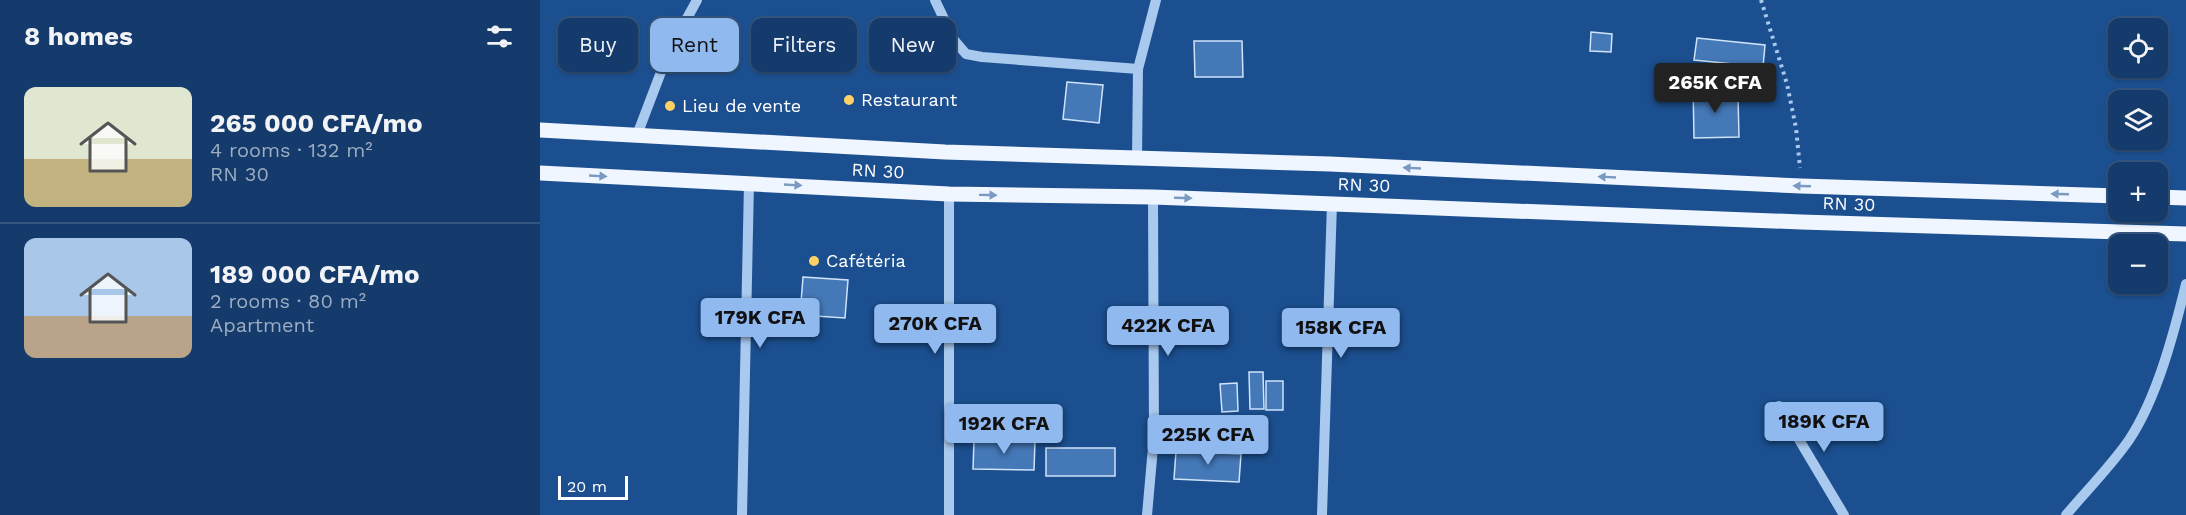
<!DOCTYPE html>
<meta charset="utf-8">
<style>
body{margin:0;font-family:"Work Sans",sans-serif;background:#214673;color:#f1f3f6;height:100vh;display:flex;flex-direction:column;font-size:22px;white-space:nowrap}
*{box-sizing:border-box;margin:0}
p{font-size:20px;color:#9dadc1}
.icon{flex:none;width:33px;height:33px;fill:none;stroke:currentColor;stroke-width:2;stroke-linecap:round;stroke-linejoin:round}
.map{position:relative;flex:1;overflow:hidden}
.sheet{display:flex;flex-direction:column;background:#143b6b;width:540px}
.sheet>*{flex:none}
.hud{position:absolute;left:18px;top:18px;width:570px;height:54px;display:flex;gap:12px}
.fabs{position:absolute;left:1568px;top:18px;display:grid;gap:12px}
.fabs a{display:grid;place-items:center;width:60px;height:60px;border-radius:12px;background:#143b6b;box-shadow:0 2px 4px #0004,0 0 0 2px #33557e;font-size:30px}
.scale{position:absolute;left:18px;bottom:15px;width:70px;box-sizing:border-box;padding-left:6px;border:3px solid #fff;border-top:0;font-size:16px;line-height:21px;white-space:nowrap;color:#fff;-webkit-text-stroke:4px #1b4f8f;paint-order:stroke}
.price{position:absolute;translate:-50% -51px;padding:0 14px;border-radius:6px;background:#90b9f0;color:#111;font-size:20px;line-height:39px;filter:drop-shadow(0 2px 3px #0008)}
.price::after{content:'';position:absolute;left:50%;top:36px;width:18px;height:14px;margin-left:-9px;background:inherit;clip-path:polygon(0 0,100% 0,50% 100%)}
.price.on{background:#222;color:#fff}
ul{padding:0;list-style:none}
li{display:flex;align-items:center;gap:18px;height:150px;padding:0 24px}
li+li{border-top:2px solid #33557e}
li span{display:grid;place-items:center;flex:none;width:168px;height:120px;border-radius:12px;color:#555}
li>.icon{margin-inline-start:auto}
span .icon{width:72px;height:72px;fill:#fffc;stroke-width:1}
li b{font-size:26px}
h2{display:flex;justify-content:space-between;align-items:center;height:72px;padding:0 24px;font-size:26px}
.pill{padding:0 21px;border-radius:12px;background:#143b6b;box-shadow:0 2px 4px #0004,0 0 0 2px #33557e;font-size:21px;line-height:54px}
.pill.on{background:#90b9f0;color:#111}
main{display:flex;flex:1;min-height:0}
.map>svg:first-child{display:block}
</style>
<main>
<section class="sheet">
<h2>8 homes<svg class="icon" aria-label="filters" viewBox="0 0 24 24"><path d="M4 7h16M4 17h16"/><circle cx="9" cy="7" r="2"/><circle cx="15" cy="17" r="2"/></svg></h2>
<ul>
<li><span style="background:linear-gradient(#dfe7d0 60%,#c2b280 0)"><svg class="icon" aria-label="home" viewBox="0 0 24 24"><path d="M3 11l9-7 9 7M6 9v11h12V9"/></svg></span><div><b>265 000 CFA/mo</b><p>4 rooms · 132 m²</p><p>RN 30</p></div></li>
<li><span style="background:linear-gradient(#a9c7e8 65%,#b9a48a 0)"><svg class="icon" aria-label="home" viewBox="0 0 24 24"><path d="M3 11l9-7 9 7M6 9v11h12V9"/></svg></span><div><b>189 000 CFA/mo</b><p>2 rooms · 80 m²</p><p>Apartment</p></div></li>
</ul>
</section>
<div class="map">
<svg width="1646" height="515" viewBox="0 0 1646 515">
<rect width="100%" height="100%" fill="#1b4f8f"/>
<g fill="#4478b7" stroke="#cfe3fa" stroke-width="1.5">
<path d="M1051,32L1072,34L1071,52L1050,51Z"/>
<path d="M1157,38L1225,45L1223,67L1154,60Z"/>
<path d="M654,41H702L703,77H655Z"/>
<path d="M527,82L563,85L559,123L523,119Z"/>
<path d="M1153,86H1174V97L1198,96L1199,137L1154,138Z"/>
<path d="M263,277L308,280L305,318L260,315Z"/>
<path d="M709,372H723L724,409H710Z"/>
<rect x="726" y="381" width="17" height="29"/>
<path d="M697,383L698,411L682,412L680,384Z"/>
<path d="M434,440L495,441L494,470L433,469Z"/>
<rect x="506" y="448" width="69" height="28"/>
<path d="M636,451L701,454L699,482L634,479Z"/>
</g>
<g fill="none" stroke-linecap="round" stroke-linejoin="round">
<path stroke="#a9c9ee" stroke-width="4" stroke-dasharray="3 4.5" stroke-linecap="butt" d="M1221,0L1247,84L1256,128L1260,168"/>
<g stroke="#a9c9ee" stroke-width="10">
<path d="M395,0L414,40L426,54L442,57L598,69"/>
<path d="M97,135L129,51L157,0"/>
<path d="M597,159L598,69L616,0"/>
<path d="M409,194V515"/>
<path d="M1239,406L1304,515"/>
<path d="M202,515L209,183"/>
<path d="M607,515L614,436L613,197"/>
<path d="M782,515L792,203"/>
<path d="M1526,515C1547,490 1571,466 1589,440C1617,398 1634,333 1646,284"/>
</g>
<g stroke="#f0f6ff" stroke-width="15">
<path d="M0,130L405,152L790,164L1261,186L1578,196"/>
<path d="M0,173L409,194L613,197L1261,222L1646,234"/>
<path d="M1617,197L1646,198"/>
</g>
</g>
<defs><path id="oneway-solid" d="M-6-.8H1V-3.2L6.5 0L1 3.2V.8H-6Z" transform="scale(1.5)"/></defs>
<g fill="#7b9ac1">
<use href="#oneway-solid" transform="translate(872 168) rotate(-177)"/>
<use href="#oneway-solid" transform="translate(58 176) rotate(3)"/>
<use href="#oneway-solid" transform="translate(1067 177) rotate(-177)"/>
<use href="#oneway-solid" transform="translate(253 185) rotate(3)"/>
<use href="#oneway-solid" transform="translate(1262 186) rotate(-178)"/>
<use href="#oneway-solid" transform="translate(1520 194) rotate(-178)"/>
<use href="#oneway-solid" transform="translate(448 195) rotate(1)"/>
<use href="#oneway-solid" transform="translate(643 198) rotate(2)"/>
</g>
<g fill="#ffd166" stroke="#1b4f8f" stroke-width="2">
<circle cx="309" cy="100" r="6"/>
<circle cx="130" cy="106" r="6"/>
<circle cx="274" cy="261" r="6"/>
</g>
<g text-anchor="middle" stroke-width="4.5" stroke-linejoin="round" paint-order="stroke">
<g font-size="18" fill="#fff" stroke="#1b4f8f" text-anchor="start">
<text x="321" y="106">Restaurant</text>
<text x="142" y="112">Lieu de vente</text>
<text x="286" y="267">Cafétéria</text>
</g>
<g font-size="18" fill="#fff" stroke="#1b4f8f">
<text transform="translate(338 171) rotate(3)" y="6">RN 30</text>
<text transform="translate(824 185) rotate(2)" y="6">RN 30</text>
<text transform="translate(1309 204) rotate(2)" y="6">RN 30</text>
</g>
</g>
</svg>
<div class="fabs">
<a><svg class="icon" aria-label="locate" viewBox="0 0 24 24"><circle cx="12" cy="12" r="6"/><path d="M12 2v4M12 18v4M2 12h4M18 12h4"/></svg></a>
<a><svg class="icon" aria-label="layers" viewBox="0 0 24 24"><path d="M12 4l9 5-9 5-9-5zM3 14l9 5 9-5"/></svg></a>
<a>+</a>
<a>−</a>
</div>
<div class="scale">20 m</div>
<b class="price on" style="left:1175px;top:114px">265K CFA</b>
<b class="price" style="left:220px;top:349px">179K CFA</b>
<b class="price" style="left:395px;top:355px">270K CFA</b>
<b class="price" style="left:628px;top:357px">422K CFA</b>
<b class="price" style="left:801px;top:359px">158K CFA</b>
<b class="price" style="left:1284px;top:453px">189K CFA</b>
<b class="price" style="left:464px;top:455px">192K CFA</b>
<b class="price" style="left:668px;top:466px">225K CFA</b>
<div class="hud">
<a class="pill">Buy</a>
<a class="pill on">Rent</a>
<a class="pill">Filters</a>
<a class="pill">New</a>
</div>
</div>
</main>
